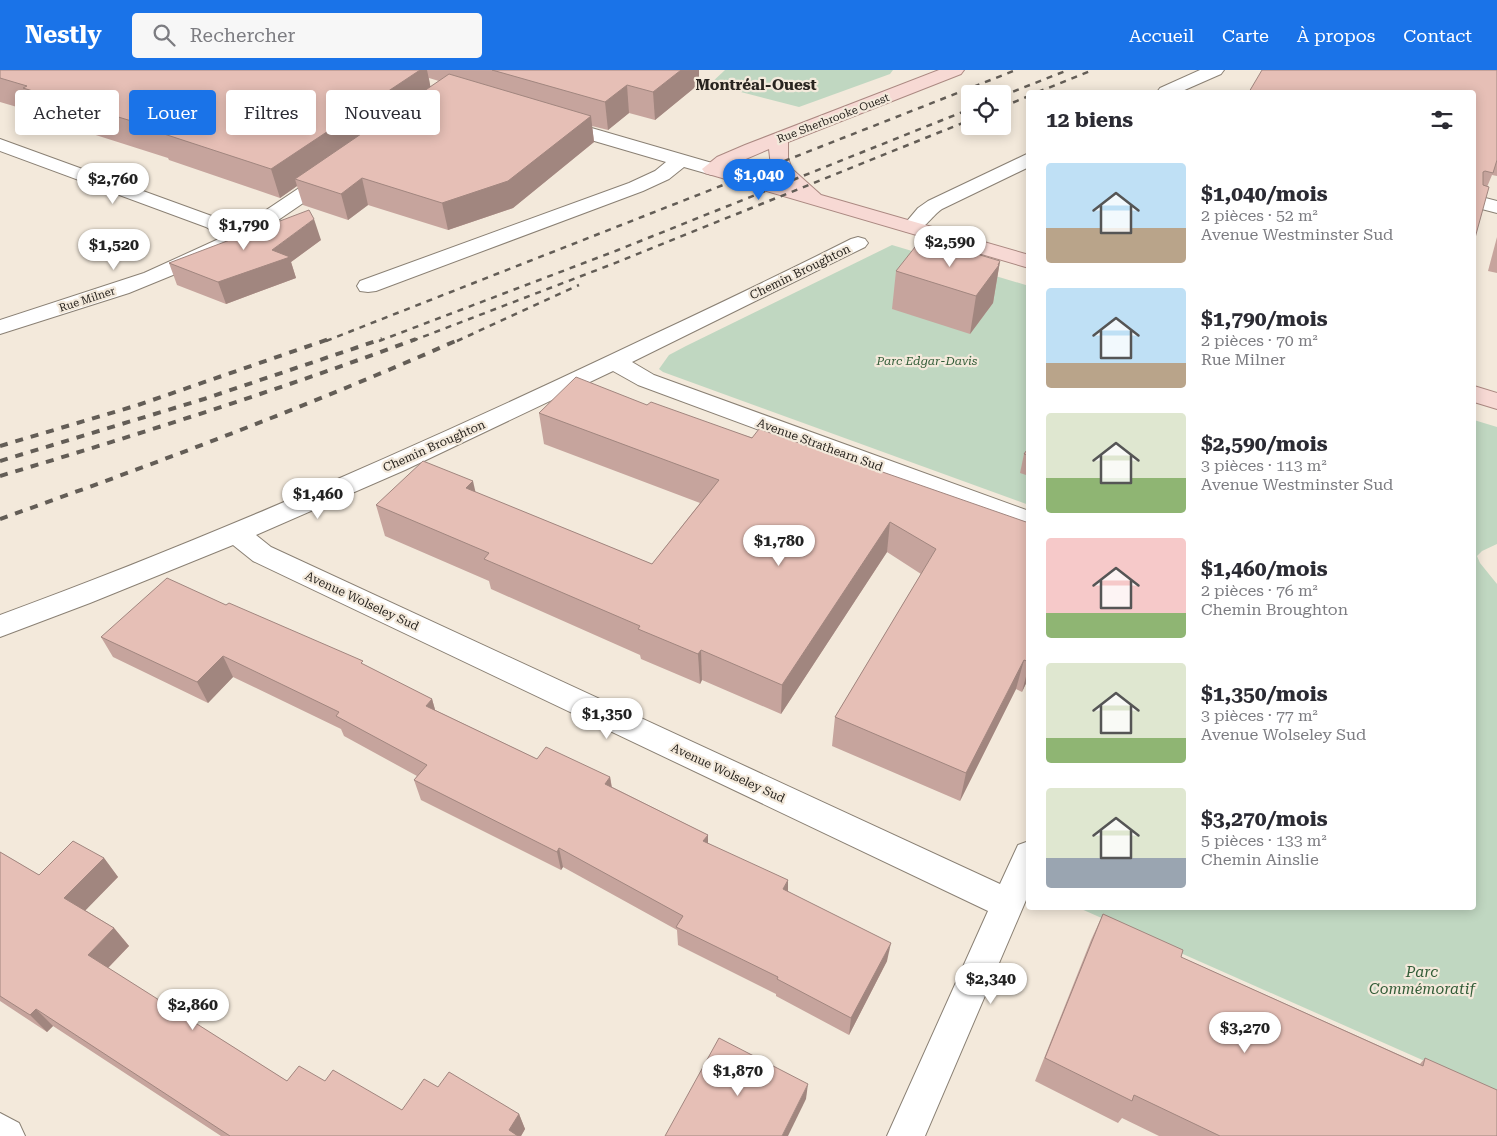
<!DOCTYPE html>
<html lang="fr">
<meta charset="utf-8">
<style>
body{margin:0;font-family:"Roboto Serif",serif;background:#f7f7f7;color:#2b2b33;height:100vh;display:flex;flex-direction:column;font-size:19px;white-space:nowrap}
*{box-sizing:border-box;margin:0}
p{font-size:16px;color:#7c7c81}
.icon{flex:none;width:28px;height:28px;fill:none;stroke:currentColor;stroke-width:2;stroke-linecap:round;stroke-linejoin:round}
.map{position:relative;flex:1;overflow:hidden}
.details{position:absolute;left:1026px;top:20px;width:450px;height:820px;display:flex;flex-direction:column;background:#fff;border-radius:5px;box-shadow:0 2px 12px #0003}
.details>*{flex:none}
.top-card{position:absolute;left:15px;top:20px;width:475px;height:45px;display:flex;gap:10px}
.fabs{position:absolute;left:961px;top:15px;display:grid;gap:10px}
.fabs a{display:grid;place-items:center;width:50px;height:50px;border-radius:5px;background:#fff;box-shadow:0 2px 12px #0003;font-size:25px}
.price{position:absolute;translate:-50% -42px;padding:0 11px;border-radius:18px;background:#fff;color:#222;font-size:16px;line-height:32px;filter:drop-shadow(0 1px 2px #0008)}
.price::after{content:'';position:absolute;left:50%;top:30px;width:15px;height:11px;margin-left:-8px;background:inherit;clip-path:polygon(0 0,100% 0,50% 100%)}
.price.on{background:#1a73e8;color:#fff}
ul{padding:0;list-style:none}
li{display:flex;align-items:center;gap:15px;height:125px;padding:0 20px}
li span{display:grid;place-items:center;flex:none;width:140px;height:100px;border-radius:5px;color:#555}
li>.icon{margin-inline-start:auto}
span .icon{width:60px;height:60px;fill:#fffc;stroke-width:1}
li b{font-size:21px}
h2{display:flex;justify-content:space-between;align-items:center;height:60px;padding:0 20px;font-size:21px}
.tag{padding:0 18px;border-radius:5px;background:#fff;box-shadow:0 2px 12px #0003;font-size:18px;line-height:45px}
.tag.on{background:#1a73e8;color:#fff}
header{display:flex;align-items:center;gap:30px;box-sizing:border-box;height:70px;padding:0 25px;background:#1a73e8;color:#fff}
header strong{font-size:24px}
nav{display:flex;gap:28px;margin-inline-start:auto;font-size:18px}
.search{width:350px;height:45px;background:#f7f7f7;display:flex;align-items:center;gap:12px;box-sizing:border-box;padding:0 18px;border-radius:5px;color:#7c7c81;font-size:19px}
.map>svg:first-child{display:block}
</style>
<header>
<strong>Nestly</strong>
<div class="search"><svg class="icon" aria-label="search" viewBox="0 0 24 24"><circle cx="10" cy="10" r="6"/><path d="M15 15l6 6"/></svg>Rechercher</div>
<nav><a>Accueil</a><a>Carte</a><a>À propos</a><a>Contact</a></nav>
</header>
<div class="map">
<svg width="1497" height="1066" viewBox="0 0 1497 1066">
<rect width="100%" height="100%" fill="#f3e9db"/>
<g fill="#c0d7c1">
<path d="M725,0H893L890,4L799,37L710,14Z"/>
<path d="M892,175L1029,216V435L663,302L659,299L669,285L686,276Z"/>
<path d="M1474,350L1497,357V474L1482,481L1477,486L1480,493L1497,514V1023L1079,838H1474Z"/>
</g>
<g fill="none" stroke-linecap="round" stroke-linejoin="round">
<g stroke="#8a8074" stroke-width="2">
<g id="minor">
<path d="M1200,0H1224L1221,4L1180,22H1157L1160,18Z"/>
<path d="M557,48L719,95L722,99L719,103L712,105L684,97L669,109L643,121L376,221L368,222L360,221L357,216L360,211L629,113L655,101L666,92L550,58L548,54L550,50Z"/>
<path d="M0,69L220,149L238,159L323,102L330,100L337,102L340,106L337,110L246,172L217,187L129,223L0,264V250L144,203L223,167L206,157L0,81Z"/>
<path d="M1029,83V97L942,139C929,148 922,166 905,161L902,157L918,138L928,131Z"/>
<path d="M1474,125L1497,131V143L1474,137Z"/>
<path d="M858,167L865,169L868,173L865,177L632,292L654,305L1029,441V460L638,315L613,301L405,400L256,465L271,477L1000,814L1018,775L1029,771V823L925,1066H887L988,841L253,491L233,475L90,533L0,567V545C207,469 407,381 606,287C688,248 770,210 851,169Z"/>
<path d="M0,1043L19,1053L25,1066H0Z"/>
</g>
</g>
<g stroke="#ab8982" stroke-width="2">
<g id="major">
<path d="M939,0H964L961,4L788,72V88L792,99L821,125L1029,185V198L705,103L702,99L717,87L745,75ZM769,79L771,96L786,115L727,97Z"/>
<path d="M1474,316L1497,323V339L1474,332Z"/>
</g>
</g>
<use href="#minor" fill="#fff" fill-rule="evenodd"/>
<use href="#major" fill="#f7d9d4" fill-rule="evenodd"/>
<g stroke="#635d56" stroke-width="2.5" stroke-dasharray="6 6" stroke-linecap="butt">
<path d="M1038,22L1093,0"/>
<path d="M1002,26L1068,0"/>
<path d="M1002,37L1029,26"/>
<path d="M326,271L1016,0"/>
<path d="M379,271L618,180L970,39"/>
<path d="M412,271L610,195L970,50"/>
<path d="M457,271L579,215"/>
</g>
<g stroke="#635d56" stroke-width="4" stroke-dasharray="8 8" stroke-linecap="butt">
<path d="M0,376L138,335L329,269"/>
<path d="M0,391L204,329L382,269"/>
<path d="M0,406C140,364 279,320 416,269"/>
<path d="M0,449C155,394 309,336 460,269"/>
</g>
</g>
<g fill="#c6a49d" fill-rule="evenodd">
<path d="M0,0H699V14L655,50L629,43L608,60L592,56L594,72L513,138L448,160L368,135L348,150L303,135L297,116L280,128L169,90L168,88L36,46L34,42L0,32ZM429,8L439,11L430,17Z"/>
<path d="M1497,0V106L1492,105L1487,117L1474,171V22Z"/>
<path d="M1497,167V203L1488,201Z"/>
<path d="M321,170L291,192L296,208L226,234L177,215L169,193Z"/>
<path d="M954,183L1000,191L993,233L970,264L892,239L896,201Z"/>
<path d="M647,335L1029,453V607L1022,622L1016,619L960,731L832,676L835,647L921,504L887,482L781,644L702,610L700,614L641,589L640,585L491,519L489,511L385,466L376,435L475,422L652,494L700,433L544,374L539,343Z"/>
<path d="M1029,377V406L1020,403L1024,384Z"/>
<path d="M226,535L364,595L432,629L435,640L537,689L610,707L612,717L708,765V773L788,821L887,891L849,965L776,926V924L678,875L677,860L563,797L561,800L421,730L414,710L417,706L344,666L341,659L233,607L208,633L113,587L101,567Z"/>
<path d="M0,782L39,805L104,788L118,807L85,840L114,858L129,876L108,898L287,1011H325L402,1040L438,1017L519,1044L525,1059L521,1066H221L53,956L47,962L0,931Z"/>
<path d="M1103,844L1181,887L1420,994L1425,988L1497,1066H1159L1122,1048L1118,1053L1035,1011L1091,870Z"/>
</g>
<g fill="#a1867f">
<path d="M420,0H427L432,24L295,109L297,116L280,128L271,99Z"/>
<path d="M681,0H699V14L655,50L653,22Z"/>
<path d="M627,15L629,43L608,60L605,32Z"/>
<path d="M591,46L594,72L513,138L448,160L442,133Z"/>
<path d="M362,108L368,135L348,150L341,124Z"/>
<path d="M314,149L321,170L291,192L296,208L226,234L218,212L272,180Z"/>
<path d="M1000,191L993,233L970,264L976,226Z"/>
<path d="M473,411L480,442L466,418Z"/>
<path d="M890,452L887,482L781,644L782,615Z"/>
<path d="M701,580L702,610L700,614L698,584Z"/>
<path d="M223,586L233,607L208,633L197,612Z"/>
<path d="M1024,590L1016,619L960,731L966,703Z"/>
<path d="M1029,595V607L1022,622Z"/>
<path d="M432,629L438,650L426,636Z"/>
<path d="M610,707L613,727L605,714Z"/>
<path d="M708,765V784L703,771Z"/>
<path d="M559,778L563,797L561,800L557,782Z"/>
<path d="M104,788L118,807L80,846L64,828Z"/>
<path d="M788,810V829L783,819Z"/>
<path d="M114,858L129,876L104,902L88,885Z"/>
<path d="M891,873L887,891L849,965L851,948Z"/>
<path d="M36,939L53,956L47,962L30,945Z"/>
<path d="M808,1014L806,1029L788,1066H782Z"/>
<path d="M519,1044L525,1059L521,1066H511L509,1060Z"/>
</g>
<g fill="#e6bfb6" stroke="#a1867f">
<path d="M0,0H420L271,99L158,62L161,60L23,18L27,16L0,8Z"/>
<path d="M492,0H681L653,22L627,15L605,32Z"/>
<path d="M1262,0H1497V90L1493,103L1485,101L1483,102V115L1489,117L1475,168H1474V22H1249Z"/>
<path d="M449,4L591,46L508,111L442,133L362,108L341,124L295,109Z"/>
<path d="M309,140L314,149L272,180L290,187L218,212L169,193Z"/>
<path d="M919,172L954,183L957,178L1000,191L998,195H999L976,226L896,201Z"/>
<path d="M576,307L647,335L651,332L752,368L759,359L1029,453V592L1024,590L966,703L835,647L936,479L890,452L782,615L701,580L698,584L638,559L640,556L484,489L489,483L376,435L423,391L473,411L466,418L652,494L719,410L539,343Z"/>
<path d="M1029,377V385L1024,384Z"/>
<path d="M167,508L226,535L229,533L363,591L361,593L432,629L426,636L537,689L546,677L610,707L605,714L708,765L703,771L788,810L783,819L891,873L851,948L777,909L778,907L676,857L683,846L559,778L557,782L414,710L427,695L336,646L339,642L223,586L197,612L101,567Z"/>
<path d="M73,771L104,788L64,828L114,858L88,885L287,1011L299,996L325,1011L333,1000L402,1040L424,1009L438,1017L449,1002L519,1044L509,1060L518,1066H230L36,939L30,945L0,926V782L39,805Z"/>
<path d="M1103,844L1183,880L1181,887L1423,996L1425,988L1497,1020V1066H1220L1134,1025L1132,1031L1045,988Z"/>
<path d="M719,968L808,1014L782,1066H665Z"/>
</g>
<g text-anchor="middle" stroke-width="4.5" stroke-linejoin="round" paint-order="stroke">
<g font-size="11" fill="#28241f" stroke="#f3e9db">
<text transform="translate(833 48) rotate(-21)" y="4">Rue Sherbrooke Ouest</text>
<text transform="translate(87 229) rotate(-18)" y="4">Rue Milner</text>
</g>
<g font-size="12" fill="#28241f" stroke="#f3e9db">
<text transform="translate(800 202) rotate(-26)" y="4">Chemin Broughton</text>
<text transform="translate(820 375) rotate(20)" y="4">Avenue Strathearn Sud</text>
<text transform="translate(434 376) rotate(-24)" y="4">Chemin Broughton</text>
<text transform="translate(362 531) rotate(25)" y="4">Avenue Wolseley Sud</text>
<text transform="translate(728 703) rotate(25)" y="4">Avenue Wolseley Sud</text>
</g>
<g font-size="12" font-style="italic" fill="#325c37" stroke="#f3e9db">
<text x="927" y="295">Parc Edgar-Davis</text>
</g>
<g font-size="15" font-weight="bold" fill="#28241f" stroke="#f3e9db">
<text x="756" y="20">Montréal-Ouest</text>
</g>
<g font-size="15" font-style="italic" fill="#325c37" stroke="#f3e9db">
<text x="1422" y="907">Parc<tspan x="1422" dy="17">Commémoratif</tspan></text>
</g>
</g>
</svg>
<div class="fabs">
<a><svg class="icon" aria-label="locate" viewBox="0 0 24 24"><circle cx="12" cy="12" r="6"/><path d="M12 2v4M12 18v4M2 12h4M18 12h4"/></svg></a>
</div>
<b class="price on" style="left:759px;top:131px">$1,040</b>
<b class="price" style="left:113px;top:135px">$2,760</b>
<b class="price" style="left:244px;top:181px">$1,790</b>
<b class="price" style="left:950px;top:198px">$2,590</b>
<b class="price" style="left:114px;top:201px">$1,520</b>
<b class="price" style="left:318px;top:450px">$1,460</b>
<b class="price" style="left:779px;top:497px">$1,780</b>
<b class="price" style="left:607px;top:670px">$1,350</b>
<b class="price" style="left:991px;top:935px">$2,340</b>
<b class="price" style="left:193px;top:961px">$2,860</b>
<b class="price" style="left:1245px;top:984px">$3,270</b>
<b class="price" style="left:738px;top:1027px">$1,870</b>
<div class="top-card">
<a class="tag">Acheter</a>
<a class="tag on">Louer</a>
<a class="tag">Filtres</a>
<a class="tag">Nouveau</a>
</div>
<section class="details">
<h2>12 biens<svg class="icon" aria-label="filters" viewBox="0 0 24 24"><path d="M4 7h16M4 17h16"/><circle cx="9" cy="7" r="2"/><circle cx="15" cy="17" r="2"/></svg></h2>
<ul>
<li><span style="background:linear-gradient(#bfe0f5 65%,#b9a48a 0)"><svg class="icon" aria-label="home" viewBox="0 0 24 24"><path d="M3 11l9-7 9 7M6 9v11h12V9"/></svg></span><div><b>$1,040/mois</b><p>2 pièces · 52 m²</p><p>Avenue Westminster Sud</p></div></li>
<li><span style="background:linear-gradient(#bfe0f5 75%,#b9a48a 0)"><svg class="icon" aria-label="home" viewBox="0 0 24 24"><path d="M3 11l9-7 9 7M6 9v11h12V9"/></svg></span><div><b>$1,790/mois</b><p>2 pièces · 70 m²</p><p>Rue Milner</p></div></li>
<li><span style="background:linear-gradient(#dfe7d0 65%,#8fb573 0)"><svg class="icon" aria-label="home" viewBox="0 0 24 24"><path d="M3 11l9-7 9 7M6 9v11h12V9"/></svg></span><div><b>$2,590/mois</b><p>3 pièces · 113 m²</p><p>Avenue Westminster Sud</p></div></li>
<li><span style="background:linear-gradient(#f6c9c9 75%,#8fb573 0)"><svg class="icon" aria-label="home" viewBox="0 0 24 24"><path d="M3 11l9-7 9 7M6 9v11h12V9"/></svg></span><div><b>$1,460/mois</b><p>2 pièces · 76 m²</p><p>Chemin Broughton</p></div></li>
<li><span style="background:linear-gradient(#dfe7d0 75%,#8fb573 0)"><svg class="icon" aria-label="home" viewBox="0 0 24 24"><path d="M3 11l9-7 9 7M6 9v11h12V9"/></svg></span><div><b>$1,350/mois</b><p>3 pièces · 77 m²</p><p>Avenue Wolseley Sud</p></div></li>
<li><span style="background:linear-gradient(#dfe7d0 70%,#9aa5b1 0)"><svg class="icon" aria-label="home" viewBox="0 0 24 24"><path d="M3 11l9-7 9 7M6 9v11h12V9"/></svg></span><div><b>$3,270/mois</b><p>5 pièces · 133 m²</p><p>Chemin Ainslie</p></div></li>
</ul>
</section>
</div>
